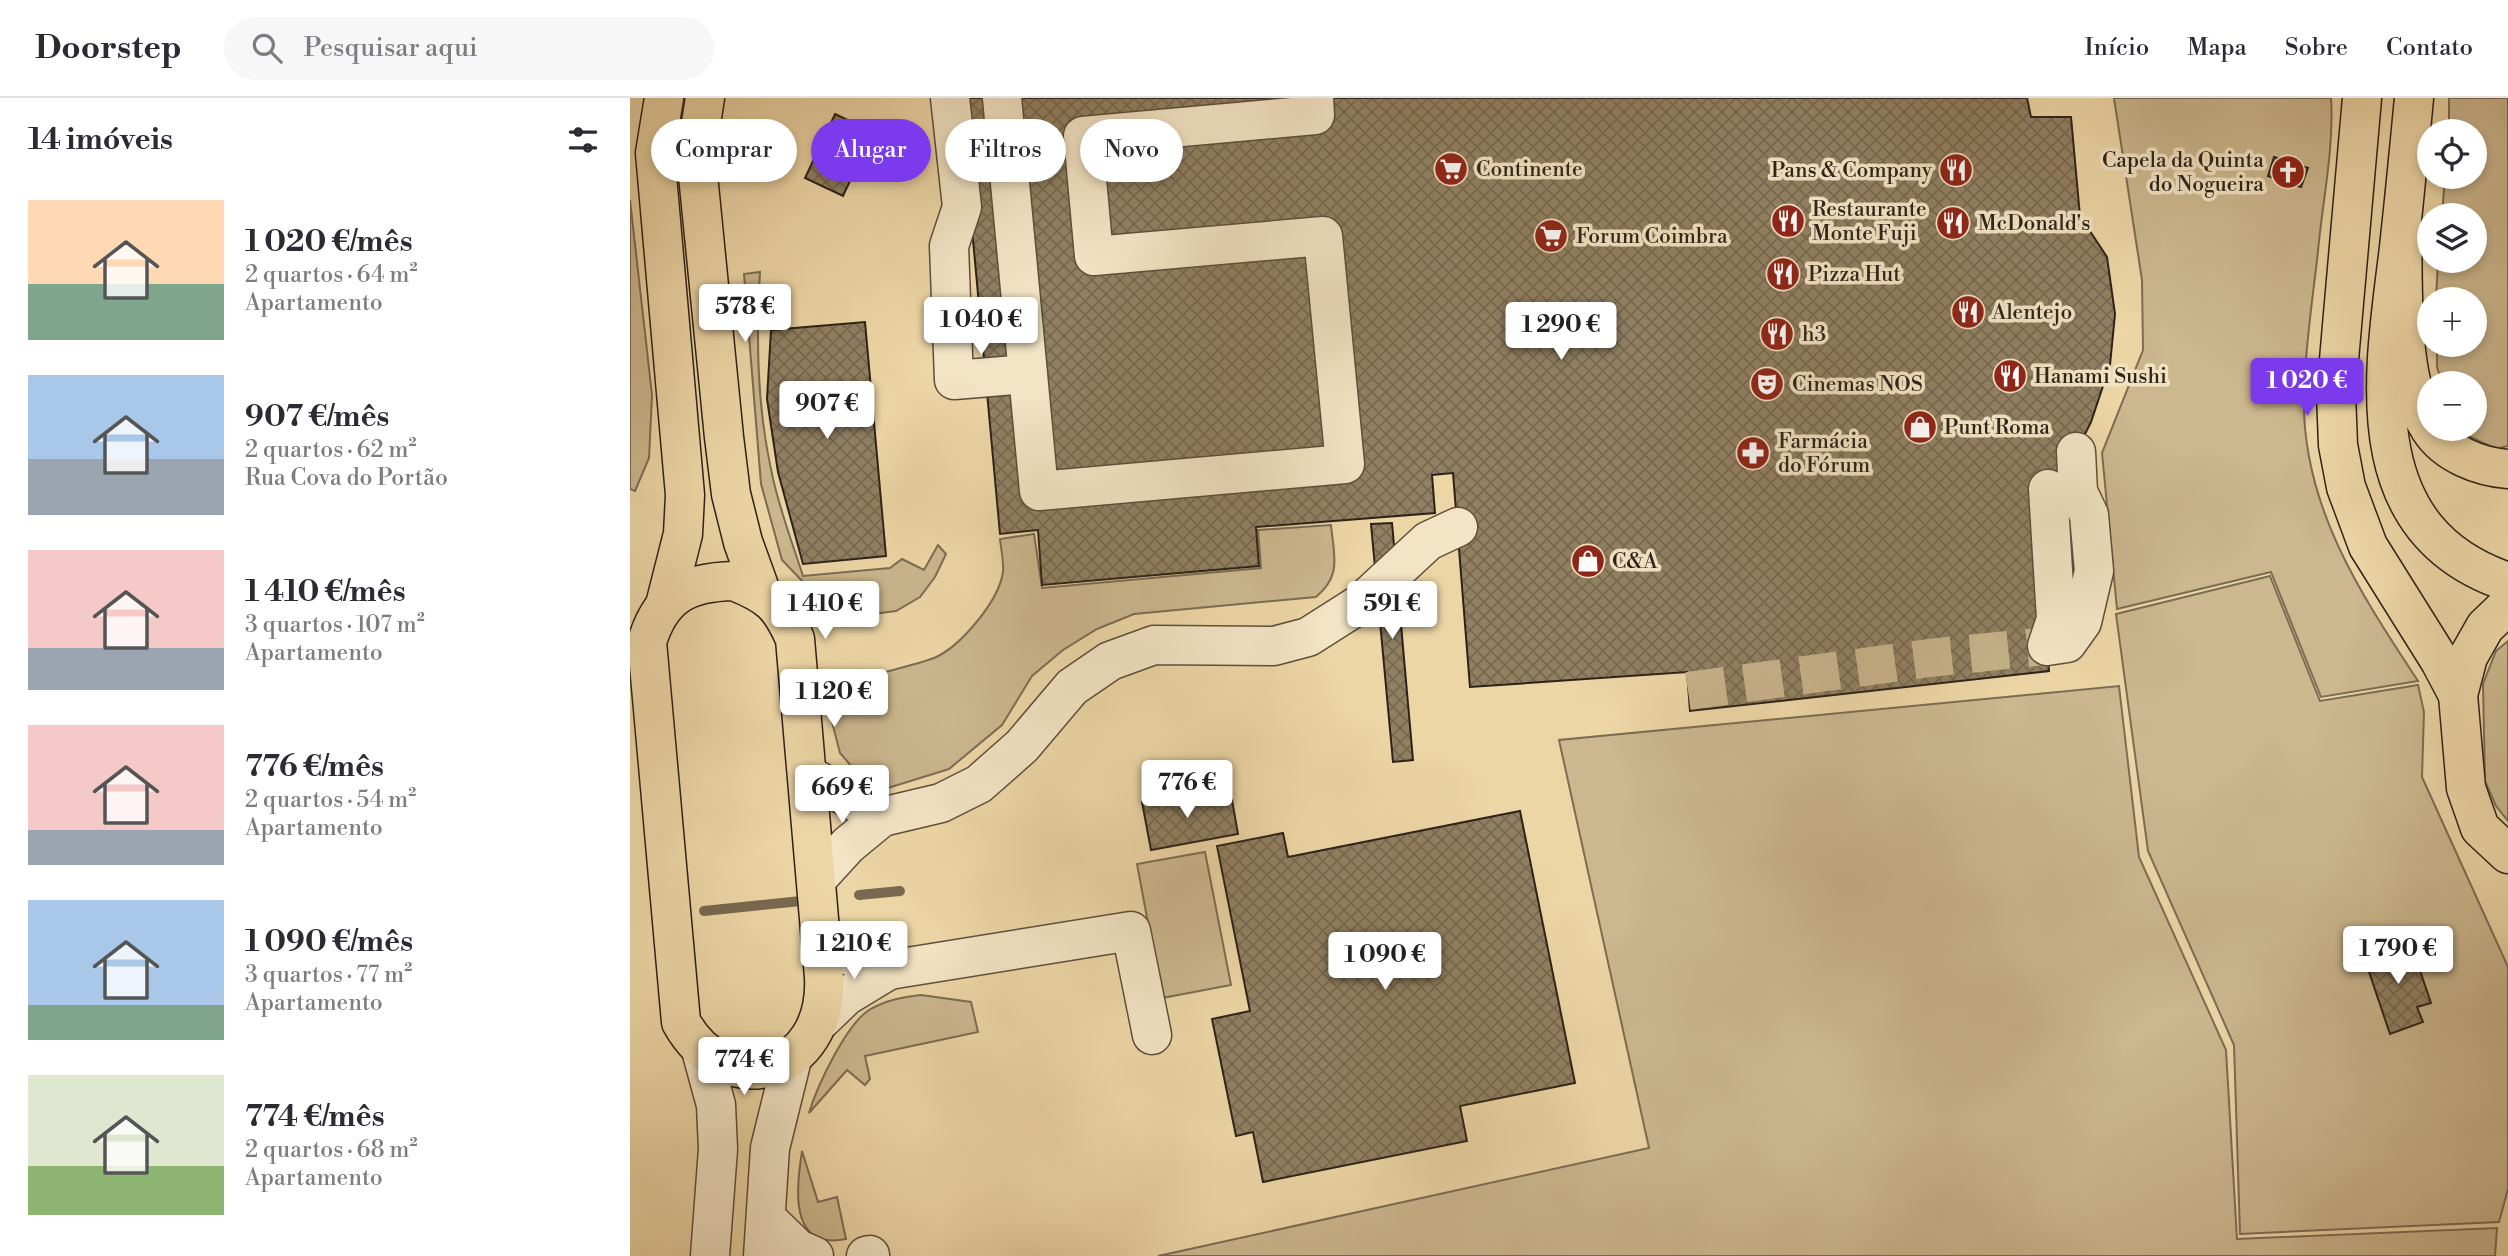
<!DOCTYPE html>
<html lang="pt">
<meta charset="utf-8">
<style>
body{margin:0;font-family:"Libre Bodoni",serif;background:#f7f7f7;color:#2b2b33;height:100vh;display:flex;flex-direction:column;font-size:26px;white-space:nowrap}
*{box-sizing:border-box;margin:0}
p{font-size:23px;color:#7c7c81}
.icon{flex:none;width:38px;height:38px;fill:none;stroke:currentColor;stroke-width:2;stroke-linecap:round;stroke-linejoin:round}
.map{position:relative;flex:1;overflow:hidden}
.details{display:flex;flex-direction:column;background:#fff;width:630px}
.details>*{flex:none}
.guide{position:absolute;left:21px;top:21px;width:665px;height:63px;display:flex;gap:14px}
.controls{position:absolute;left:1787px;top:21px;display:grid;gap:14px}
.controls a{display:grid;place-items:center;width:70px;height:70px;border-radius:50%;background:#fff;box-shadow:0 4px 10px #0003;font-size:35px}
.price{position:absolute;translate:-50% -60px;padding:0 16px;border-radius:7px;background:#fff;color:#222;font-size:23px;line-height:46px;filter:drop-shadow(0 2px 4px #0008)}
.price::after{content:'';position:absolute;left:50%;top:42px;width:21px;height:16px;margin-left:-10px;background:inherit;clip-path:polygon(0 0,100% 0,50% 100%)}
.price.on{background:#7c3aed;color:#fff}
ul{padding:0;list-style:none}
li{display:flex;align-items:center;gap:21px;height:175px;padding:0 28px}
li span{display:grid;place-items:center;flex:none;width:196px;height:140px;border-radius:0px;color:#555}
li>.icon{margin-inline-start:auto}
span .icon{width:84px;height:84px;fill:#fffc;stroke-width:1}
li b{font-size:30px}
h2{display:flex;justify-content:space-between;align-items:center;height:84px;padding:0 28px;font-size:30px}
.tag{padding:0 24px;border-radius:32px;background:#fff;box-shadow:0 4px 10px #0003;font-size:24px;line-height:63px}
.tag.on{background:#7c3aed;color:#fff}
header{display:flex;align-items:center;gap:42px;box-sizing:border-box;height:98px;padding:0 35px;background:#fff;border-bottom:2px solid #e1e1e2}
header strong{font-size:33px}
nav{display:flex;gap:38px;margin-inline-start:auto;font-size:24px}
.search{width:490px;height:63px;background:#f7f7f7;display:flex;align-items:center;gap:18px;box-sizing:border-box;padding:0 24px;border-radius:38px;color:#7c7c81;font-size:26px}
main{display:flex;flex:1;min-height:0}
.map>svg:first-child{display:block}
</style>
<header>
<strong>Doorstep</strong>
<div class="search"><svg class="icon" aria-label="search" viewBox="0 0 24 24"><circle cx="10" cy="10" r="6"/><path d="M15 15l6 6"/></svg>Pesquisar aqui</div>
<nav><a>Início</a><a>Mapa</a><a>Sobre</a><a>Contato</a></nav>
</header>
<main>
<section class="details">
<h2>14 imóveis<svg class="icon" aria-label="filters" viewBox="0 0 24 24"><path d="M4 7h16M4 17h16"/><circle cx="9" cy="7" r="2"/><circle cx="15" cy="17" r="2"/></svg></h2>
<ul>
<li><span style="background:linear-gradient(#ffd9b3 60%,#7fa58c 0)"><svg class="icon" aria-label="home" viewBox="0 0 24 24"><path d="M3 11l9-7 9 7M6 9v11h12V9"/></svg></span><div><b>1 020 €/mês</b><p>2 quartos · 64 m²</p><p>Apartamento</p></div></li>
<li><span style="background:linear-gradient(#a9c7e8 60%,#9aa5b1 0)"><svg class="icon" aria-label="home" viewBox="0 0 24 24"><path d="M3 11l9-7 9 7M6 9v11h12V9"/></svg></span><div><b>907 €/mês</b><p>2 quartos · 62 m²</p><p>Rua Cova do Portão</p></div></li>
<li><span style="background:linear-gradient(#f6c9c9 70%,#9aa5b1 0)"><svg class="icon" aria-label="home" viewBox="0 0 24 24"><path d="M3 11l9-7 9 7M6 9v11h12V9"/></svg></span><div><b>1 410 €/mês</b><p>3 quartos · 107 m²</p><p>Apartamento</p></div></li>
<li><span style="background:linear-gradient(#f6c9c9 75%,#9aa5b1 0)"><svg class="icon" aria-label="home" viewBox="0 0 24 24"><path d="M3 11l9-7 9 7M6 9v11h12V9"/></svg></span><div><b>776 €/mês</b><p>2 quartos · 54 m²</p><p>Apartamento</p></div></li>
<li><span style="background:linear-gradient(#a9c7e8 75%,#7fa58c 0)"><svg class="icon" aria-label="home" viewBox="0 0 24 24"><path d="M3 11l9-7 9 7M6 9v11h12V9"/></svg></span><div><b>1 090 €/mês</b><p>3 quartos · 77 m²</p><p>Apartamento</p></div></li>
<li><span style="background:linear-gradient(#dfe7d0 65%,#8fb573 0)"><svg class="icon" aria-label="home" viewBox="0 0 24 24"><path d="M3 11l9-7 9 7M6 9v11h12V9"/></svg></span><div><b>774 €/mês</b><p>2 quartos · 68 m²</p><p>Apartamento</p></div></li>
</ul>
</section>
<div class="map">
<svg width="1878" height="1158" viewBox="0 0 1878 1158">
<defs>
<pattern id="building-cross-hatch" width="8" height="8" patternUnits="userSpaceOnUse" patternTransform="scale(1.75)"><rect width="8" height="8" fill="#918062"/><path d="M0 0l8 8M0 8l8-8" fill="none" stroke="#776850"/></pattern>
</defs>
<rect width="100%" height="100%" fill="#edd6a6"/>
<filter id="stains"><feTurbulence type="fractalNoise" baseFrequency=".00286" numOctaves="4"/><feColorMatrix values="0 0 0 0 .2 0 0 0 0 .09 0 0 0 0 .02 0 0 0 .5 -.17"/></filter>
<radialGradient id="worn" r=".72"><stop offset=".6" stop-color="#630" stop-opacity="0"/><stop offset="1" stop-color="#630" stop-opacity=".3"/></radialGradient>
<g fill="#ccb78e" stroke="#7c6c54" stroke-width="2">
<path d="M1484,0H1701C1704,47 1694,96 1689,143C1684,194 1675,246 1674,297C1671,406 1730,495 1788,583L1691,599L1641,474L1487,511L1472,355L1513,252L1512,182Z"/>
<path d="M1819,0H1878V348L1866,351L1826,332L1844,331V285H1812L1807,269V247H1844V201H1806L1808,163H1844V117H1812L1815,79H1844V33H1819Z"/>
<path d="M0,102L22,297L19,360L5,393L0,391Z"/>
<path d="M130,174C126,242 127,309 142,376C149,410 162,444 173,478L260,470L272,461L294,472L308,447L316,456L305,479L290,499L266,513L219,519L202,514L152,462L131,386L114,176Z"/>
<path d="M701,427C704,459 712,477 686,499L504,516L467,531L433,552L402,578L372,627L319,671L258,690L235,684L210,655L201,620L210,588C241,576 273,571 304,560C330,549 369,503 373,474C374,464 371,451 370,441L404,436L412,490L631,470L628,432Z"/>
<path d="M1640,478L1690,603L1788,587L1794,614L1792,679L1878,869V1091L1869,1124L1610,1136L1604,947L1518,753L1486,516Z"/>
<path d="M1878,543V723L1866,708L1855,683L1853,586L1866,553Z"/>
<path d="M1489,588L1509,759L1596,952L1607,1141L1867,1130L1865,1158H528L1019,1050L929,642Z"/>
<path d="M575,754L601,887L532,900L507,766Z"/>
<path d="M291,897L341,904L348,934L235,958L240,981L235,987L217,972L179,1015C187,988 216,927 239,912C256,902 273,899 291,897Z"/>
<path d="M172,1053L188,1104L207,1099L216,1141C157,1153 167,1087 172,1053Z"/>
</g>
<g fill="none" stroke-linecap="round" stroke-linejoin="round">
<g stroke="#796951" stroke-width="10">
<path d="M229,797L270,793"/>
<path d="M74,813L171,803"/>
</g>
</g>
<g fill="url(#building-cross-hatch)" stroke="#2d2219" stroke-width="2">
<path d="M330,0H1397L1401,19H1441L1450,118L1477,159L1485,216L1480,267L1461,324L1446,354L1404,403L1419,573L1060,613L1057,574L840,589L823,375L802,377L805,415L626,429L629,468L412,487L408,432L370,436Z"/>
<path d="M205,16L243,34L213,98L175,80Z"/>
<path d="M1644,59L1678,70L1671,89L1638,78Z"/>
<path d="M235,224L256,458L173,466L148,374L137,301L141,232Z"/>
<path d="M762,425L783,662L763,664L741,426Z"/>
<path d="M573,692L575,707L602,702L608,736L521,752L512,704Z"/>
<path d="M890,713L945,985L830,1008L837,1043L633,1084L623,1034L606,1038L582,921L620,913L587,748L653,735L658,759Z"/>
<path d="M1780,843L1801,905L1787,909L1793,924L1760,936L1734,859Z"/>
</g>
<g fill="none" stroke-linecap="round" stroke-linejoin="round">
<path stroke="#c7b28a" stroke-width="38" stroke-dasharray="38 19" stroke-linecap="butt" d="M1058,593L1299,560L1417,548"/>
<g stroke="#5d4f3c" stroke-width="41">
<g id="minor">
<path d="M320,0L332,109L319,148L324,282L398,276"/>
<path d="M372,0L409,393L715,366L693,138L464,158L453,38L685,17L684,0"/>
<path d="M1418,391L1426,521L1417,548L1437,545L1452,524L1464,473L1459,417L1448,394L1446,354"/>
<path d="M178,677L252,719"/>
<path d="M187,781L218,747L252,719L311,705L349,686L392,648L442,589L480,563L524,547L644,548L678,539L730,506L798,443L828,429"/>
<path d="M191,839C211,856 234,866 259,872L501,833L522,937"/>
<path d="M191,922L216,898L259,872"/>
<path d="M71,952L86,1007L88,1051L80,1158"/>
<path d="M137,1121L168,1151L184,1158"/>
<path d="M133,1158L140,1050L162,961"/>
<path d="M236,1158L240,1157"/>
</g>
</g>
<g stroke="#2d2219" stroke-width="41">
<g id="major">
<path d="M34,0L25,55L55,397L53,436L35,507"/>
<path d="M75,0L66,57L94,339L101,396L113,444L131,494"/>
<path d="M1732,0L1706,296L1708,347L1716,389L1738,448L1810,563L1828,597"/>
<path d="M1784,0C1779,53 1774,106 1768,158C1752,283 1728,434 1878,484"/>
<path d="M104,483C139,497 150,506 165,541L194,879C199,977 96,1005 51,924L17,544C31,497 57,484 104,483Z"/>
<path d="M1878,507L1855,529L1838,559L1828,597L1836,690L1850,730L1878,756"/>
</g>
</g>
<g stroke="#2d2219" stroke-width="41">
<g id="highway">
<path d="M1772,127C1774,185 1767,282 1799,329"/>
<path d="M1800,331C1816,356 1850,369 1878,371"/>
</g>
</g>
<use href="#minor" stroke="#f3e4c5" stroke-width="38"/>
<use href="#major" stroke="#edd6a6" stroke-width="38"/>
<use href="#highway" stroke="#edd6a6" stroke-width="38"/>
</g>
<defs>
<g id="supermarket-disc" transform="scale(1.75)"><circle r="9.5" fill="#8f2418" stroke="#f3e4c5"/><path d="M-6-5.5h2.5l.6 2H6L4.5 2H-2.5L-4.4-4H-6ZM-1.5 3.2a1.3 1.3 0 1 0 .1 0ZM3 3.2a1.3 1.3 0 1 0 .1 0Z" fill="#fff"/></g>
<g id="restaurant-disc" transform="scale(1.75)"><circle r="9.5" fill="#8f2418" stroke="#f3e4c5"/><path d="M-5-6h1v4h1v-4h1v4h1v-4h1v5L-1.5 .5V6h-2V.5L-5-1ZM5-6V6H3V1.5H1.5Q1.5-4 5-6Z" fill="#fff"/></g>
<g id="church-disc" transform="scale(1.75)"><circle r="9.5" fill="#8f2418" stroke="#f3e4c5"/><path d="M-1.2-6h2.4v3.5h3.3v2.4h-3.3V6h-2.4V-.1h-3.3v-2.4h3.3Z" fill="#fff"/></g>
<g id="theatre-disc" transform="scale(1.75)"><circle r="9.5" fill="#8f2418" stroke="#f3e4c5"/><path d="M-5-5.5Q0-4 5-5.5V0Q5 5 0 6Q-5 5-5 0ZM-3.3-2.5H-1v1.5H-3.3ZM1-2.5H3.3v1.5H1ZM-2.8 1Q0 5.5 2.8 1Z" fill="#fff"/></g>
<g id="shop-disc" transform="scale(1.75)"><circle r="9.5" fill="#8f2418" stroke="#f3e4c5"/><path d="M-5-2.5h2.3a2.7 3.5 0 0 1 5.4 0H5L5.5 6h-11ZM-1.5-2.5h3a1.5 2.3 0 0 0-3 0Z" fill="#fff"/></g>
<g id="pharmacy-disc" transform="scale(1.75)"><circle r="9.5" fill="#8f2418" stroke="#f3e4c5"/><path d="M-2-6h4v4h4v4h-4v4h-4v-4h-4v-4h4Z" fill="#fff"/></g>
</defs>
<g fill-rule="evenodd">
<use href="#supermarket-disc" x="821" y="71"/>
<use href="#restaurant-disc" x="1326" y="72"/>
<use href="#church-disc" x="1658" y="74"/>
<use href="#restaurant-disc" x="1158" y="123"/>
<use href="#restaurant-disc" x="1323" y="125"/>
<use href="#supermarket-disc" x="921" y="138"/>
<use href="#restaurant-disc" x="1153" y="176"/>
<use href="#restaurant-disc" x="1338" y="214"/>
<use href="#restaurant-disc" x="1147" y="236"/>
<use href="#restaurant-disc" x="1380" y="278"/>
<use href="#theatre-disc" x="1137" y="286"/>
<use href="#shop-disc" x="1290" y="329"/>
<use href="#pharmacy-disc" x="1123" y="355"/>
<use href="#shop-disc" x="958" y="463"/>
</g>
<g text-anchor="middle" stroke-width="7" stroke-linejoin="round" paint-order="stroke">
<g font-size="21" fill="#2d2219" stroke="#f3e4c5" text-anchor="start">
<text x="1634" y="69" text-anchor="end">Capela da Quinta<tspan x="1634" dy="24">do Nogueira</tspan></text>
<text x="846" y="78">Continente</text>
<text x="1302" y="79" text-anchor="end">Pans &amp; Company</text>
<text x="1182" y="118">Restaurante<tspan x="1182" dy="24">Monte Fuji</tspan></text>
<text x="1348" y="132">McDonald's</text>
<text x="946" y="145">Forum Coimbra</text>
<text x="1178" y="183">Pizza Hut</text>
<text x="1362" y="221">Alentejo</text>
<text x="1172" y="243">h3</text>
<text x="1404" y="285">Hanami Sushi</text>
<text x="1162" y="293">Cinemas NOS</text>
<text x="1314" y="336">Punt Roma</text>
<text x="1148" y="350">Farmácia<tspan x="1148" dy="24">do Fórum</tspan></text>
<text x="982" y="470">C&amp;A</text>
</g>
</g>
<rect width="100%" height="100%" filter="url(#stains)"/>
<rect width="100%" height="100%" fill="url(#worn)"/>
</svg>
<div class="controls">
<a><svg class="icon" aria-label="locate" viewBox="0 0 24 24"><circle cx="12" cy="12" r="6"/><path d="M12 2v4M12 18v4M2 12h4M18 12h4"/></svg></a>
<a><svg class="icon" aria-label="layers" viewBox="0 0 24 24"><path d="M12 4l9 5-9 5-9-5zM3 14l9 5 9-5"/></svg></a>
<a>+</a>
<a>−</a>
</div>
<b class="price" style="left:115px;top:246px">578 €</b>
<b class="price" style="left:351px;top:259px">1 040 €</b>
<b class="price" style="left:931px;top:264px">1 290 €</b>
<b class="price on" style="left:1677px;top:320px">1 020 €</b>
<b class="price" style="left:197px;top:343px">907 €</b>
<b class="price" style="left:195px;top:543px">1 410 €</b>
<b class="price" style="left:762px;top:543px">591 €</b>
<b class="price" style="left:204px;top:631px">1 120 €</b>
<b class="price" style="left:557px;top:722px">776 €</b>
<b class="price" style="left:212px;top:727px">669 €</b>
<b class="price" style="left:224px;top:883px">1 210 €</b>
<b class="price" style="left:1768px;top:888px">1 790 €</b>
<b class="price" style="left:755px;top:894px">1 090 €</b>
<b class="price" style="left:114px;top:999px">774 €</b>
<div class="guide">
<a class="tag">Comprar</a>
<a class="tag on">Alugar</a>
<a class="tag">Filtros</a>
<a class="tag">Novo</a>
</div>
</div>
</main>
